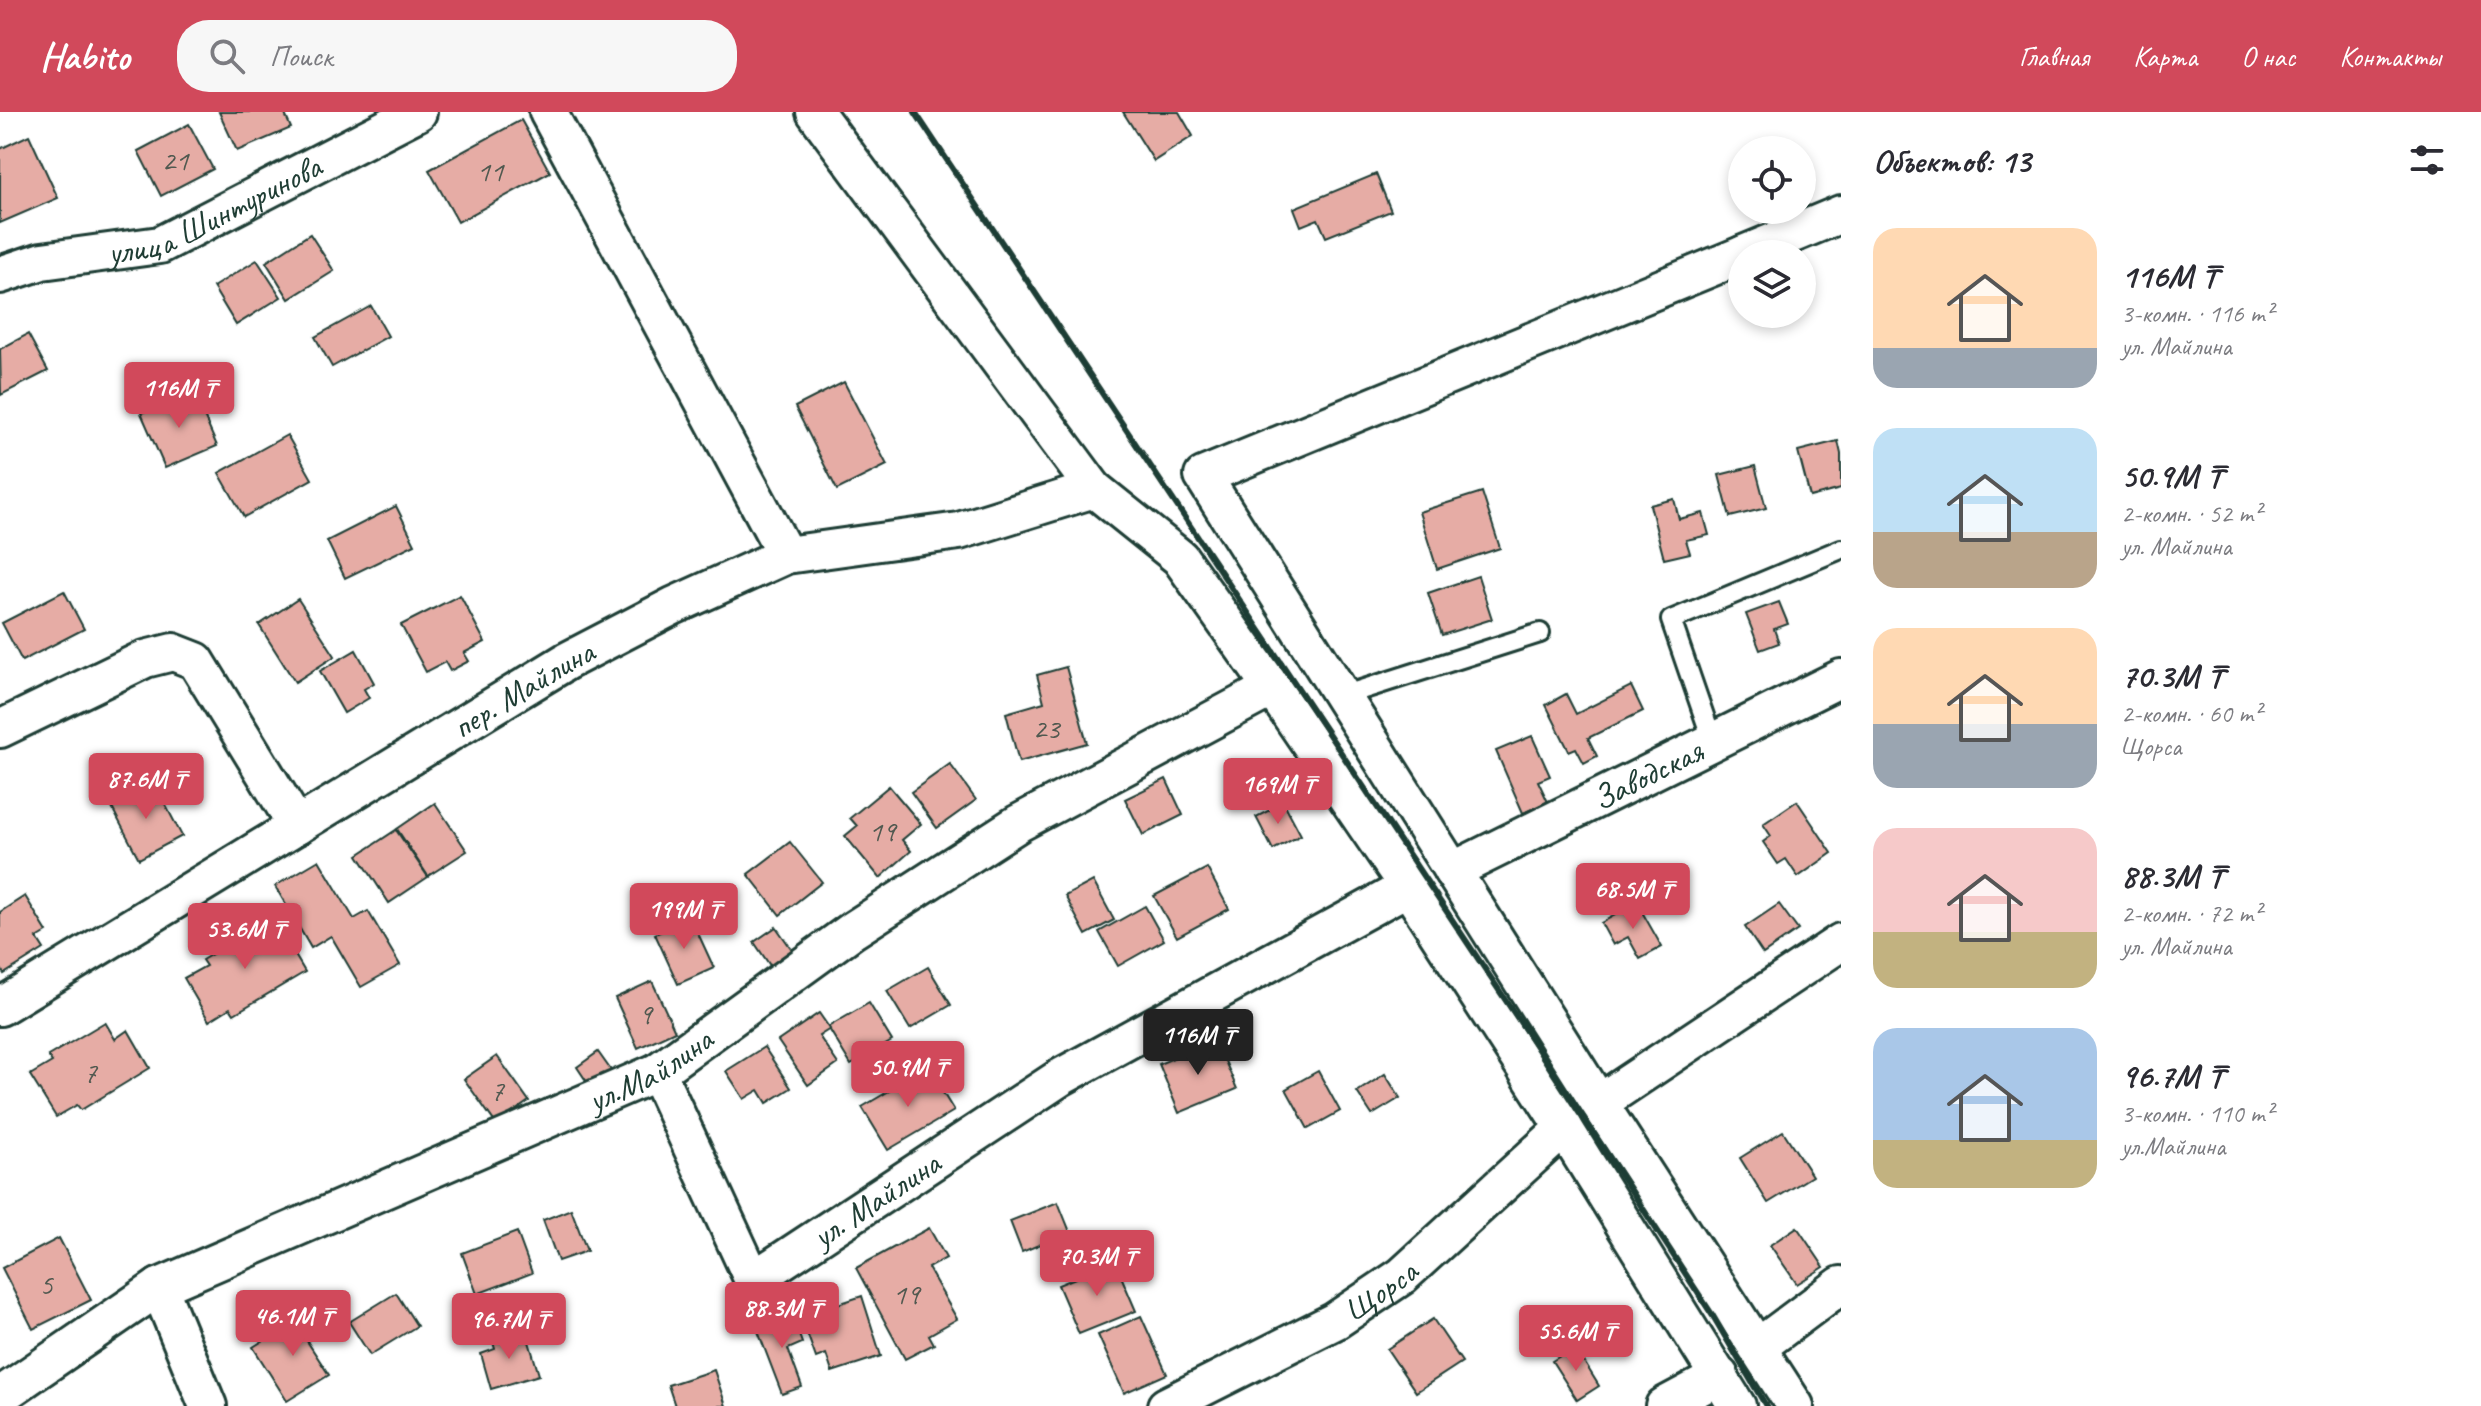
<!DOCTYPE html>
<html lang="ru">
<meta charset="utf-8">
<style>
body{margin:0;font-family:Caveat,sans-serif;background:#f7f7f7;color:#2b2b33;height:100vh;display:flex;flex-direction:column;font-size:30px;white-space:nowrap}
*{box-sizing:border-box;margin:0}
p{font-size:26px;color:#7c7c81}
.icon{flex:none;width:44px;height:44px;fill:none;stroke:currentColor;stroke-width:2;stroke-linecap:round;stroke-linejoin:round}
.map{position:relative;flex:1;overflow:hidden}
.drawer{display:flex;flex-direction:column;background:#fff;width:640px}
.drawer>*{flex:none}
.buttons{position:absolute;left:1728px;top:24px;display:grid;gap:16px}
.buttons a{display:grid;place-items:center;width:88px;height:88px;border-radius:50%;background:#fff;box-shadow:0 4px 12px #0003;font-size:40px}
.price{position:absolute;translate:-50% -68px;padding:0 18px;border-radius:8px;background:#d1495b;color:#fff;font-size:26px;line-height:52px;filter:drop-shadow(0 2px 4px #0008)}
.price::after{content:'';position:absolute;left:50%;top:48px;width:24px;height:18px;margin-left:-12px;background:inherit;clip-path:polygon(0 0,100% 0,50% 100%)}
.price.active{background:#222;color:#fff}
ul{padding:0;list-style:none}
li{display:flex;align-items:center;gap:24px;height:200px;padding:0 32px}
li span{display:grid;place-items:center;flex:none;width:224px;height:160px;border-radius:24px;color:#555}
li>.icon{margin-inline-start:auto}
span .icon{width:96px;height:96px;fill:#fffc;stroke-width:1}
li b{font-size:34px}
h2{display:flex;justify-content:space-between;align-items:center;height:96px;padding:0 32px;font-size:34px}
header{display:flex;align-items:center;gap:48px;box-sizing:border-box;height:112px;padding:0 40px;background:#d1495b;color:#fff}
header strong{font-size:38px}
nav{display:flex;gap:44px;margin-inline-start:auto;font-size:28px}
.search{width:560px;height:72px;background:#f7f7f7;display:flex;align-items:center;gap:20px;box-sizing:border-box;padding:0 28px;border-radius:32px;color:#7c7c81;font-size:30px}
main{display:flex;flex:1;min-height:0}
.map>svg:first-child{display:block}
</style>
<header>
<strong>Habito</strong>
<div class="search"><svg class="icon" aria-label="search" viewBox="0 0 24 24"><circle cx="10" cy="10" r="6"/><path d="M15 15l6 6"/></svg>Поиск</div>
<nav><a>Главная</a><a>Карта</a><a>О нас</a><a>Контакты</a></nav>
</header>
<main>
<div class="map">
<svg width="1841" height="1294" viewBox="0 0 1841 1294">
<rect width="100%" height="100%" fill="#fff"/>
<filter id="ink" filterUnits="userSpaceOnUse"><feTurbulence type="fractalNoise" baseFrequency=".0125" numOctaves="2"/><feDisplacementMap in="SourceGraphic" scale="16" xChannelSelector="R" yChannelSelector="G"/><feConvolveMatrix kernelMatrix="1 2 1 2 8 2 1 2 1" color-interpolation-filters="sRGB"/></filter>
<g filter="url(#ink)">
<g fill="#e6aca5" stroke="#1f3d34" stroke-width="2">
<path d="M219,0H284L291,16L237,39Z"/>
<path d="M1123,0H1179L1193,24L1154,49Z"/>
<path d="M521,8L550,60L458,110L429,58Z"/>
<path d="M189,12L213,57L161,84L138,39Z"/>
<path d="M29,23L58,86L0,111V37Z"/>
<path d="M1376,62L1391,99L1326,125L1318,107L1301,114L1294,96Z"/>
<path d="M310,122L334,159L289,187L266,150Z"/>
<path d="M257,148L281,185L236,213L213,175Z"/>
<path d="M371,194L388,224L332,255L315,225Z"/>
<path d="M28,222L48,259L1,283L0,237Z"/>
<path d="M844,270L887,353L837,378L795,295Z"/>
<path d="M193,279L217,334L165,356L141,301Z"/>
<path d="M287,323L312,367L244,405L219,361Z"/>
<path d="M1838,329L1841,342V377L1810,385L1798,339Z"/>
<path d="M1755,354L1766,396L1730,405L1719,363Z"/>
<path d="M1482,380L1500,436L1437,457L1419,400Z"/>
<path d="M1674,387L1679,407L1703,401L1709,423L1686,428L1690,441L1664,447L1650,393Z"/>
<path d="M396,394L415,432L345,466L327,429Z"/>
<path d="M1478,464L1492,507L1442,523L1428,481Z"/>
<path d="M64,479L84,517L22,549L2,511Z"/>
<path d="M460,483L485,530L464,541L469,549L450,559L445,550L426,560L401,513Z"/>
<path d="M298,487L335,544L295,570L259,513Z"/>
<path d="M1779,490L1788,512L1774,517L1779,531L1760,538L1746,502Z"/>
<path d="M356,538L374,571L364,577L369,586L344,601L320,559Z"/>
<path d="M1066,555L1087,631L1019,650L1006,601L1044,590L1037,563Z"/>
<path d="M1631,574L1643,599L1588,626L1597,644L1584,651L1576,636L1569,639L1546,593L1566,582L1576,602Z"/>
<path d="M1532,624L1550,664L1538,669L1548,690L1523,701L1496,639Z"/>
<path d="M950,652L976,688L937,716L911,680Z"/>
<path d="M1166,667L1183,703L1143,723L1125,687Z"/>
<path d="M154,671L182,724L139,747L111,694Z"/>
<path d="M889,674L921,712L902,728L911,739L880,766L845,724L857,714L850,706Z"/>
<path d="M1797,689L1832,741L1798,765L1786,747L1778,752L1763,730L1771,724L1763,712Z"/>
<path d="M435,691L467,739L428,764L397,717Z"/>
<path d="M1284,691L1301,723L1273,738L1256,705Z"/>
<path d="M396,718L428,765L389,791L358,743Z"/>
<path d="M790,730L822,770L780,803L748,762Z"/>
<path d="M319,748L354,807L368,799L400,853L361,875L331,824L311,836L275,774Z"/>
<path d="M1207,756L1229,797L1177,825L1154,784Z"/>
<path d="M1093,769L1114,808L1086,823L1065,784Z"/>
<path d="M25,784L47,820L37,826L44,837L4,862L0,855V800Z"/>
<path d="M1637,791L1662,835L1640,847L1628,825L1613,833L1601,811Z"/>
<path d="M1779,792L1798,818L1763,842L1745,815Z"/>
<path d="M1145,794L1164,828L1118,854L1099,820Z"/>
<path d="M273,806L305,860L234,902L230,896L209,909L184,866L206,854L202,848Z"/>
<path d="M691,806L714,856L678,872L655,822Z"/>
<path d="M776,815L793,839L771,855L754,830Z"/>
<path d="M928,855L951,893L910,917L887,879Z"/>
<path d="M652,869L675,919L638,936L615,886Z"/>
<path d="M869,891L892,929L851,953L828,915Z"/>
<path d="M819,901L830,917L819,924L838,952L808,973L778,929Z"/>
<path d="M105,910L115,927L128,918L150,956L81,998L77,993L56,1005L30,963L52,950L48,944Z"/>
<path d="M1216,928L1237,977L1179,1001L1159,952Z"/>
<path d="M764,935L791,976L767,991L759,978L744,987L726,959Z"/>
<path d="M598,940L615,964L593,979L577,955Z"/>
<path d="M497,944L529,989L496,1012L464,967Z"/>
<path d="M928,956L954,999L888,1038L862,995Z"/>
<path d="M1318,959L1340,999L1308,1017L1286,977Z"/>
<path d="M1385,962L1400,986L1372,1003L1357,980Z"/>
<path d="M1783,1019L1812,1064L1768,1091L1740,1046Z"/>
<path d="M1058,1090L1070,1120L1022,1140L1010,1109Z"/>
<path d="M571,1097L587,1139L558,1149L543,1108Z"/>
<path d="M1797,1115L1824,1155L1797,1172L1770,1133Z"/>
<path d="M929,1116L946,1146L928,1156L957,1207L929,1223L934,1232L905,1247L856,1156Z"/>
<path d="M517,1120L532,1161L477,1182L462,1141Z"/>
<path d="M59,1126L91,1188L33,1217L2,1156Z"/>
<path d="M1115,1150L1136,1199L1079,1222L1058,1173Z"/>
<path d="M396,1181L417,1214L370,1243L349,1210Z"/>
<path d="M862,1184L881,1244L832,1260L826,1242L816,1246L807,1221L816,1217L811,1201Z"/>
<path d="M308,1201L320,1221L307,1229L329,1263L287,1289L253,1235Z"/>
<path d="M791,1201L802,1231L788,1237L802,1275L782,1282L756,1214Z"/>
<path d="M1141,1204L1167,1262L1124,1281L1098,1223Z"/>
<path d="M1433,1207L1462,1250L1416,1280L1387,1237Z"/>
<path d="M512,1218L515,1230L528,1226L539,1263L491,1277L481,1242L495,1237L491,1224Z"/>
<path d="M1575,1235L1599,1274L1577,1288L1552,1249Z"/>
<path d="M714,1258L726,1294H675L668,1273Z"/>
</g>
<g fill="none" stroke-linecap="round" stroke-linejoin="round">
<g stroke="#1f3d34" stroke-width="24">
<g id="service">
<path d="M1342,584L1540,521"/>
<path d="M1713,630L1671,508L1841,437"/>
</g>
</g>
<g stroke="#1f3d34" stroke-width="42">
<g id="minor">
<path d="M548,0L786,443"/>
<path d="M815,0L1094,377L1180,446L1272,576L1408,775L1564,1016L1737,1294"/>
<path d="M1744,142L1841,102"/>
<path d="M1742,143L1203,364L1599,991L1795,1294"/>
<path id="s1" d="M0,163L42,149L160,133L418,0"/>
<path d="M0,617L145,547L173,540L196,549L297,714"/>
<path id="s2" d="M1452,759L1841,566"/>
<path id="s3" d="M0,895L567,549L673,494L786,443L959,419L1094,377"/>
<path id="s4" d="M657,960L753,1168L1061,965L1408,775"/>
<path d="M1599,991L1841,830"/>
<path d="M159,1175L208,1294"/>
<path d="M1758,1235L1841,1173"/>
<path id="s5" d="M0,1284L159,1175L657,960L853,818L1019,711L1272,576"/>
<path id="s6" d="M1166,1294L1335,1209L1402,1164L1564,1016"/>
<path d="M1664,1294L1720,1264"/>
</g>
</g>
<use href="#service" stroke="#fff" stroke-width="18"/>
<use href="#minor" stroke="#fff" stroke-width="36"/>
<path stroke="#1f3d34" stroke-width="6" d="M915,0L1582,1003L1713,1204L1766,1294"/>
</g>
</g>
<g text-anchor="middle" stroke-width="6" stroke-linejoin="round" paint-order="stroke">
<g font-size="30" fill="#515950">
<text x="175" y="58">21</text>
<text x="490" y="69">11</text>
<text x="1046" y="626">23</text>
<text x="882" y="729">19</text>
<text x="645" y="912">9</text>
<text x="90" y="970">7</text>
<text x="497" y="988">7</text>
<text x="46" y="1182">5</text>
<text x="906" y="1192">19</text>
</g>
<g font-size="34" fill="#1f3d34" stroke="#fff">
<text dy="12" stroke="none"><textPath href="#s1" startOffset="226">улица Шинтуринова</textPath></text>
<text dy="12" stroke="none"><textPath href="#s3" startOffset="612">пер. Майлина</textPath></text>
<text dy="12" stroke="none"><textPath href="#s2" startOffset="218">Заводская</textPath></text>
<text dy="12" stroke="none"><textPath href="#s5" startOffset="730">ул.Майлина</textPath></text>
<text dy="12" stroke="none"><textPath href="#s4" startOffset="376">ул. Майлина</textPath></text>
<text dy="12" stroke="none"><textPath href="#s6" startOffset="244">Щорса</textPath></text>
</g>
</g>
</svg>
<div class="buttons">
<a><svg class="icon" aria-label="locate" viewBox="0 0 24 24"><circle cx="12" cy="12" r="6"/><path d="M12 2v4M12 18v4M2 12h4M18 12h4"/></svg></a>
<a><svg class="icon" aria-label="layers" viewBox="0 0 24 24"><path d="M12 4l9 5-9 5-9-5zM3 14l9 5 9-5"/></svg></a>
</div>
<b class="price" style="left:179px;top:318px">116M ₸</b>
<b class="price" style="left:146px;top:709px">87.6M ₸</b>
<b class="price" style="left:1278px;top:714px">169M ₸</b>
<b class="price" style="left:1633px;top:819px">68.5M ₸</b>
<b class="price" style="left:684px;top:839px">199M ₸</b>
<b class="price" style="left:245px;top:859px">53.6M ₸</b>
<b class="price active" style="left:1198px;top:965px">116M ₸</b>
<b class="price" style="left:908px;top:997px">50.9M ₸</b>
<b class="price" style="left:1097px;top:1186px">70.3M ₸</b>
<b class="price" style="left:782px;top:1238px">88.3M ₸</b>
<b class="price" style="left:293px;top:1246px">46.1M ₸</b>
<b class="price" style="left:509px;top:1249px">96.7M ₸</b>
<b class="price" style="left:1576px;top:1261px">55.6M ₸</b>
</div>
<section class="drawer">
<h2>Объектов: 13<svg class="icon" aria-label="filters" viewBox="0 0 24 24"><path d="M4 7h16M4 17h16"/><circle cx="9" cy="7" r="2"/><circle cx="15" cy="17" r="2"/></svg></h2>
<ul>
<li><span style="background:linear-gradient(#ffd9b3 75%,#9aa5b1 0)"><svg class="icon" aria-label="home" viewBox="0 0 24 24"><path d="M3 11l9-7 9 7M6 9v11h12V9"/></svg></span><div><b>116M ₸</b><p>3-комн. · 116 m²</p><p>ул. Майлина</p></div></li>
<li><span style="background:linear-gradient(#bfe0f5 65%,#b9a48a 0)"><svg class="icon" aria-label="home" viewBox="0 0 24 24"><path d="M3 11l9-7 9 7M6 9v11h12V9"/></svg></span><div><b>50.9M ₸</b><p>2-комн. · 52 m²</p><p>ул. Майлина</p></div></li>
<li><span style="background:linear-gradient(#ffd9b3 60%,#9aa5b1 0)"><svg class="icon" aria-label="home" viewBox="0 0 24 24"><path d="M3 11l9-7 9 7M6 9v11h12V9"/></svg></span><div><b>70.3M ₸</b><p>2-комн. · 60 m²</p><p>Щорса</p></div></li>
<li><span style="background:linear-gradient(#f6c9c9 65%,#c2b280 0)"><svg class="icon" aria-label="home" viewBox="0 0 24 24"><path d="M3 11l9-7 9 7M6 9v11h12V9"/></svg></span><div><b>88.3M ₸</b><p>2-комн. · 72 m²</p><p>ул. Майлина</p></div></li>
<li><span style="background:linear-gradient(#a9c7e8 70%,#c2b280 0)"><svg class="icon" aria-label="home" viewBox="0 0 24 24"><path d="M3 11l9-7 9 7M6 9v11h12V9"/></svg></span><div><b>96.7M ₸</b><p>3-комн. · 110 m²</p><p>ул.Майлина</p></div></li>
</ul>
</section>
</main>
